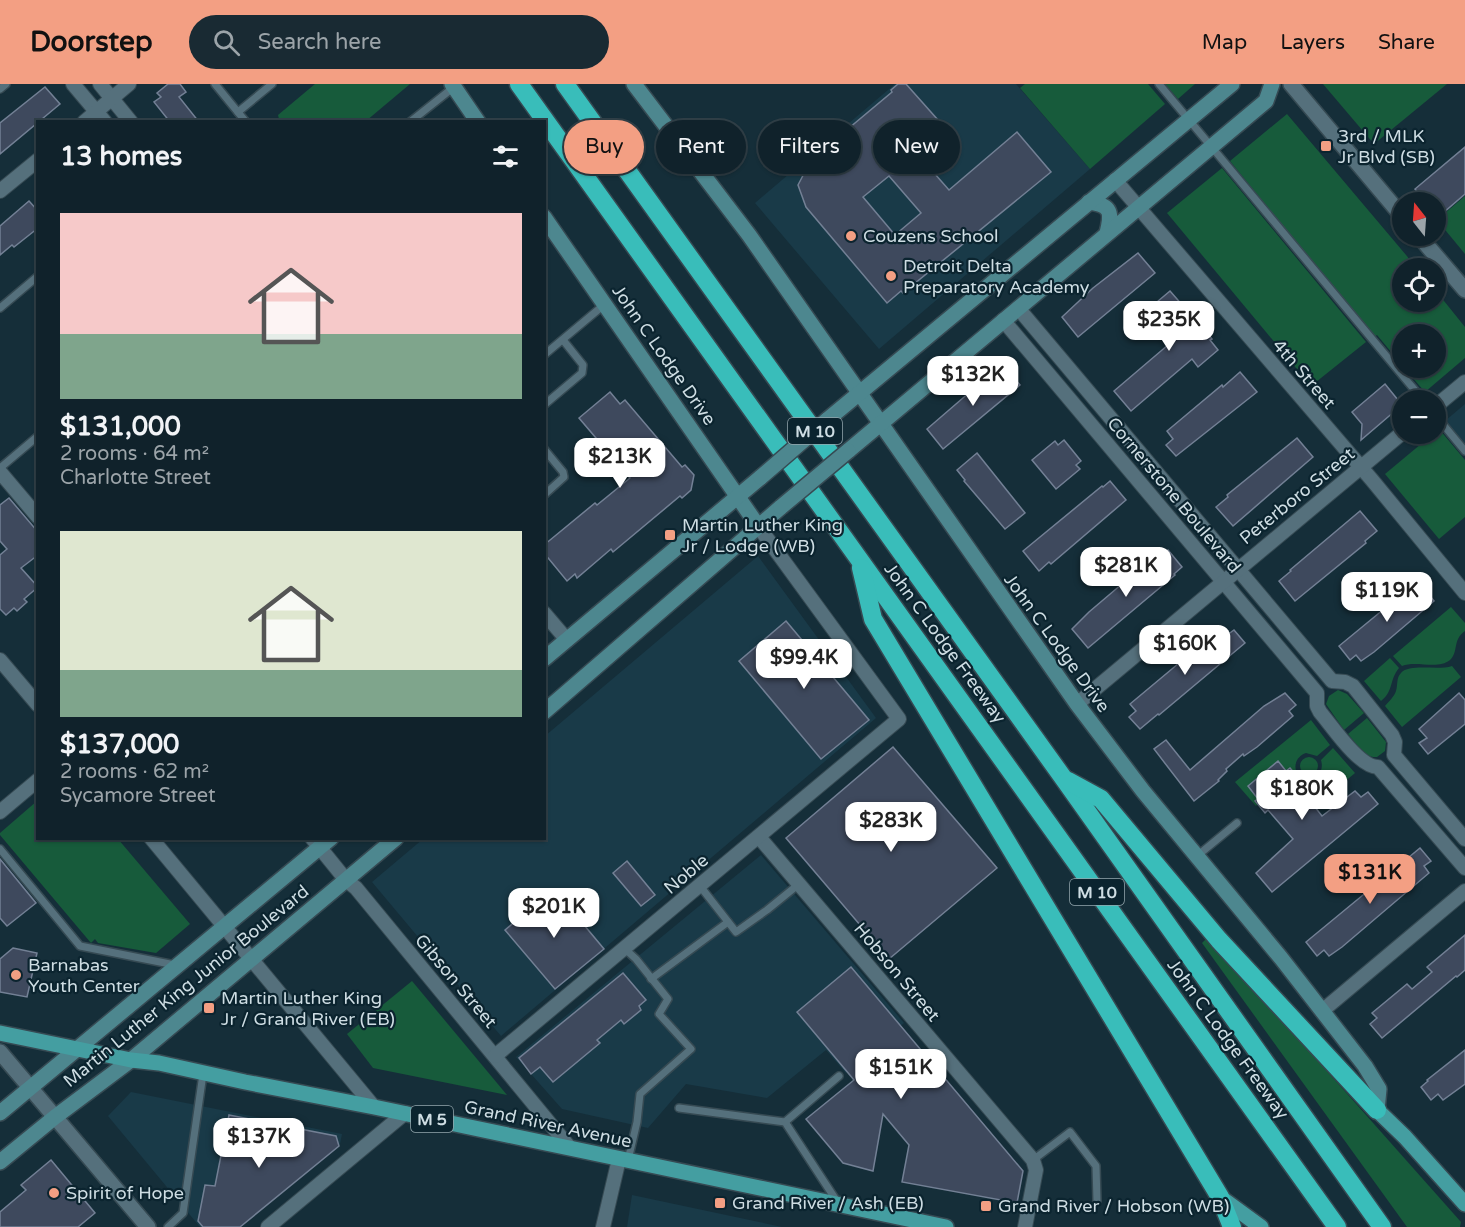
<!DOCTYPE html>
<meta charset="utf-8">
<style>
body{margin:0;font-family:"Varela Round",sans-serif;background:#192a33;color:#f1f3f6;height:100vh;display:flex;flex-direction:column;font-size:22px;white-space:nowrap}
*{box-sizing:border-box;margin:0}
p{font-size:20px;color:#9ca4a9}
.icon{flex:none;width:33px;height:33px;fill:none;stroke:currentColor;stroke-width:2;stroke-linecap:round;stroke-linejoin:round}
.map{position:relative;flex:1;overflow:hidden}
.drawer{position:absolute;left:36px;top:36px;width:510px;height:720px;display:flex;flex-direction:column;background:#10222b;border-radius:0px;box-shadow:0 2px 4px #0004,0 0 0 2px #303f47}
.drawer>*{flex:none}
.guide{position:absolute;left:564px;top:36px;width:570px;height:54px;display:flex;gap:12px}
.needle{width:39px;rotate:343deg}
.tools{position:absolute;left:1392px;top:108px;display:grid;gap:12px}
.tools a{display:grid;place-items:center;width:54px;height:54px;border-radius:50%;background:#10222b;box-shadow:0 2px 4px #0004,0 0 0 2px #303f47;font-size:30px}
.price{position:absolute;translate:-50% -51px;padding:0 14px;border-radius:12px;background:#fff;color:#222;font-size:20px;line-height:39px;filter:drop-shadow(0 2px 3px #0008)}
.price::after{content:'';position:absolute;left:50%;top:36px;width:18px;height:14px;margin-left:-9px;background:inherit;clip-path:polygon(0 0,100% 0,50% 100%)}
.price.active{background:#f39f83;color:#111}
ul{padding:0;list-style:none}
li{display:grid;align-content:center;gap:12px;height:318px;padding:0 24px}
li span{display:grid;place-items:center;height:186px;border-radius:0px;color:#555}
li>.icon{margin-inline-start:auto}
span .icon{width:108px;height:108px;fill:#fffc;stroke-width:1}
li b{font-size:26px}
h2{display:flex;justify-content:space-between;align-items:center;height:72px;padding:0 24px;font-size:26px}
.pill{padding:0 21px;border-radius:27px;background:#10222b;box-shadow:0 2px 4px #0004,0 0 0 2px #303f47;font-size:21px;line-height:54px}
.pill.active{background:#f39f83;color:#111}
header{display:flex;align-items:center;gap:36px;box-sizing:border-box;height:84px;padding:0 30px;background:#f39f83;color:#111}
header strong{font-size:28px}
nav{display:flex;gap:33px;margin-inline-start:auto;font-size:21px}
.search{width:420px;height:54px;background:#192a33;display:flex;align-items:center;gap:15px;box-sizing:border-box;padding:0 21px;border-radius:33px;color:#9ca4a9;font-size:22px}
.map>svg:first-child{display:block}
</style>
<header>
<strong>Doorstep</strong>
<div class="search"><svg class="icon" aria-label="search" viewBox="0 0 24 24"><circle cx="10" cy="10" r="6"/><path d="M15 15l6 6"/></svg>Search here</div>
<nav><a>Map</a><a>Layers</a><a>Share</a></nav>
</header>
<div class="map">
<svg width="1465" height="1143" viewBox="0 0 1465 1143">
<rect width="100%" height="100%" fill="#152e39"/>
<g fill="#193a48">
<path d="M895,0H1016L1090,85L879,265L755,119Z"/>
<path d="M1465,320V360L1445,337Z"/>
<path d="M758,472L876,634L501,952L372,798L423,755L544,754L545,652Z"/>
<path d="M761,771L904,939L846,989L826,966L767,1014L686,1000L648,1044L562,1025L516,973Z"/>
<path d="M131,1008L342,1050L340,1060L239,1143H200L108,1032Z"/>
<path d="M632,1111L759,1138L782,1143H627Z"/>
</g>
<g fill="#175b3b">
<path d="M315,0H410L366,37L279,35L278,31Z"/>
<path d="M1025,0H1148L1165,20L1090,85L1020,4Z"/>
<path d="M1165,0H1195L1178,15Z"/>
<path d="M1323,0H1447L1374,60Z"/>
<path d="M1287,30L1417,184H1402V218H1436V207L1465,243V274L1425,308L1404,284H1436V250H1402V281L1377,251L1373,254L1230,77Z"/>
<path d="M1222,84L1366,258L1311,302L1167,129Z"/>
<path d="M1465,112V170L1437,136Z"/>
<path d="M1439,345L1465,376V433L1439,455L1385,390Z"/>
<path d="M1451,523L1465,539V547C1452,556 1459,568 1450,576C1438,586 1416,576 1402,582L1393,572Z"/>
<path d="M1390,574L1399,584C1389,596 1394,607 1381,617L1364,597Z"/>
<path d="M1452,582L1461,593L1402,643L1385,622C1389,617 1394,613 1396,607C1398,601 1396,594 1401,589C1410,579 1438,587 1452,582Z"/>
<path d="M1338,606L1347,610L1364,629L1344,646L1326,620L1329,612Z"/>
<path d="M1367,634L1386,658L1385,667L1377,673C1363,674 1356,659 1348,650Z"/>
<path d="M1311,636L1330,661L1317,672L1306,669C1297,672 1293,681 1297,689L1295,690L1290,684L1286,687L1278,677L1248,702L1258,715L1255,717L1258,720L1256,722L1235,698Z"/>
<path d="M1333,664L1355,689L1310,727L1305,721L1310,717L1300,704L1298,694L1301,693C1314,698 1325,690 1321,676Z"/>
<circle cx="1309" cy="682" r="9"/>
<path d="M37,717L38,754L118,755L190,840L156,869L98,859L95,855L91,859L0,751V749Z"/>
<path d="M1208,853L1461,1138L1460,1143H1407L1202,859Z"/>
<path d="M412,897L507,1011L373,984L347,950Z"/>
</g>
<g fill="#3e495d" stroke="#738095" stroke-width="1.5" fill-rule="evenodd">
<path d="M168,0H180L186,8L179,13L199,38H170L154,18L161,13L157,9Z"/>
<path d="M898,0H906L946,45L936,53L939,57L920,73L949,106L1017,48L1051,88L903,209L901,207L887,219L806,123L798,101L808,82L806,80L892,8L891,6ZM889,92L921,129L895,151L863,113Z"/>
<path d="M45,3L60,20L0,70V39Z"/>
<path d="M1465,63V110L1436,135V118H1425L1415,105Z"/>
<path d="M29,117L38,127V144L14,163L12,161L0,171V142Z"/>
<path d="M1138,169L1155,189L1078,253L1062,233L1093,204Z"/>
<path d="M1170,207L1212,255L1210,256L1218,266L1198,283L1192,275L1131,327L1114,307L1175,255L1151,223Z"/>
<path d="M1003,281L1020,301L943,365L927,345L978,301Z"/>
<path d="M1240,288L1257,308L1176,372L1166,361L1173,355L1167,347L1222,301L1223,303Z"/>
<path d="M1385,300L1402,321L1361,356L1362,340L1352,328Z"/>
<path d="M610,308L620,320L625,316L682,383L685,381L694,391L691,406L682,414L680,412L613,468L611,465L577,494L575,490L567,497L544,469V461L595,419L597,421L630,394L579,334Z"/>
<path d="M1297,354L1313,373L1233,442L1216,423L1228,413L1227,411Z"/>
<path d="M1064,356L1081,377L1076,381L1080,385L1056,405L1032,376L1055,357L1058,361Z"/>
<path d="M977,369L1025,429L1005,445L964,397L965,396L957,386Z"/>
<path d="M1110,397L1126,416L1051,480L1049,478L1039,487L1023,467L1102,402L1103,403Z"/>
<path d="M9,414L38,448V471L21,484L38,503L24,515L27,518L17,527L14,524L6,531L0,525V471L7,465L0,457V421Z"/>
<path d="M1360,427L1377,447L1365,457L1366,459L1295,517L1279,497L1291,487L1290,486Z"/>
<path d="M1168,466L1182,483L1174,490L1175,491L1088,564L1072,545L1089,528L1136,488Z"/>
<path d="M1418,497L1434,517L1374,568L1361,577L1356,571L1350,576L1339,562Z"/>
<path d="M786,537L869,636L821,675L739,577Z"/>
<path d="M1221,544L1227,551L1234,546L1245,559L1159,631L1158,630L1140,645L1129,633L1136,627L1130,620Z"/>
<path d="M1285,609L1296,621L1289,627L1293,632L1257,663L1244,672L1243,670L1226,685L1227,687L1218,696L1219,697L1194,717L1154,665L1166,656L1190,686L1264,622Z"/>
<path d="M1459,609L1465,616V640L1428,670L1419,659L1427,654L1419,645Z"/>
<path d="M893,663L997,784L889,875L786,754Z"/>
<path d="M1278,677L1286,687L1290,684L1304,700L1300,704L1322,732L1355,707L1361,713L1368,708L1378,720L1272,808L1256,789L1293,755L1268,726L1265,729L1255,717L1258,715L1248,702Z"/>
<path d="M1420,764L1431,777L1424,782L1429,789L1342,863L1329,872L1324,866L1317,872L1306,858Z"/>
<path d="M0,775L36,819L7,842L0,834Z"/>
<path d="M627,777L655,811L641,822L613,789Z"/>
<path d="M554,805L604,865L555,905L505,846Z"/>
<path d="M1465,851V886L1457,893L1456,892L1382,954L1370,940L1377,934L1372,929L1407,900L1412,905L1432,888L1427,883Z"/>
<path d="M13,864L37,869L27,913L0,908V875Z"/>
<path d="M851,883L1023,1087L1017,1119L902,1098L909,1061L883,1030L873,1087L843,1079L806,1035L854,996L797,928Z"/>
<path d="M623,889L646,916L639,922L641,926L624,940L621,936L597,956L600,959L553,998L540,983L531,990L519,974Z"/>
<path d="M1465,966V1000L1443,1016L1438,1010L1431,1016L1421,1003L1428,997L1427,996Z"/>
<path d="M229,1031L336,1052L339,1062L240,1143H203L198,1137L205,1101L215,1102Z"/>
<path d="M51,1076L95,1129L78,1143H0V1128L26,1106L21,1101Z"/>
</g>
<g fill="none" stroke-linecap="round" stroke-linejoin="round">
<g stroke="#364a53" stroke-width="10">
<g id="service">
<path d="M215,0L246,38"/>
<path d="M1159,0L1423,316"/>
<path d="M0,5L6,0"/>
<path d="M238,28L272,0"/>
<path d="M410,38L454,3"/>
<path d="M0,224L38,192"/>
<path d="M544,271L605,220"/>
<path d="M544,321L582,289L583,281L563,256"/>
<path d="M1436,332L1465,367"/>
<path d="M544,365L563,388L564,393L544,411"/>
<path d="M0,384L38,352"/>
<path d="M0,765L80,862L175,881"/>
<path d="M1197,772L1237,739"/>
<path d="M700,802L736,848L767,826L799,800"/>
<path d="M625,865L636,875L668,915L659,930L691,965L640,1010L637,1038L628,1076"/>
<path d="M651,895L728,838"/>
<path d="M679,1024L785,1038L838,1119"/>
<path d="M785,1038L839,992"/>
<path d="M1033,1076L1070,1048L1096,1082L1097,1117"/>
<path d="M168,1143L183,1129L203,990"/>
</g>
</g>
<g stroke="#364a53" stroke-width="16">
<g id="minor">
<path d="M73,0L105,38"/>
<path d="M100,0L131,38"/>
<path d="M84,38L129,0"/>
<path d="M1115,96L1372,396L1465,509"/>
<path d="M0,107L38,76"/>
<path d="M1018,224L1332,597L1345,598L1353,602L1392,651L1395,658L1394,671L1465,755"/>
<path d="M1003,236L1317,609V622L1320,628C1332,642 1359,683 1378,683L1465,784"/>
<path d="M1436,322L1465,298"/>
<path d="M0,388L38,433"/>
<path d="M544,529L567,556"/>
<path d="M0,576L38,621"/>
<path d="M1077,620L1402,349"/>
<path d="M0,728L38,696"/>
<path d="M759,753L1033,1076L1036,1086L1025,1143"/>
<path d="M151,754L374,1023"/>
<path d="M312,754L346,796L356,804L570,1064"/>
<path d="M1322,927L1465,807"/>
<path d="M495,972L899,635L758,442"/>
<path d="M268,1143L405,1029"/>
<path d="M603,1143L619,1075"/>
</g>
</g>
<g stroke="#364a53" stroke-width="18">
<g id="tertiary">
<path d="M1291,0L1402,132"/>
<path d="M1419,152L1465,206"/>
<path d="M0,968L148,1143"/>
</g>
</g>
<g stroke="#364a53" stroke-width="18">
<g id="secondary">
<path d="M452,0L478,38"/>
<path d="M634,0L749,151L1077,620L1143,707L1281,874L1365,982L1379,1005L1377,1026"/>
<path d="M1089,118C1112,121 1112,129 1107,149"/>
<path d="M544,133L758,442"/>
<path d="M827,336L1232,0"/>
<path d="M848,367L1266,17L1272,0"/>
<path d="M544,575L761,393"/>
<path d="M544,628L781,423"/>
<path d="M0,1029L331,754"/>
<path d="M0,1078L55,1033L131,976L396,754"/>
</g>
</g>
<g stroke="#364a53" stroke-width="18">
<g id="primary">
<path d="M0,949L131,976L159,979L245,998L374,1023L946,1143"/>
<path d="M1377,1026L1405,1053L1465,1120"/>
<path d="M1220,1113L1261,1143"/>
</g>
</g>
<g stroke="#364a53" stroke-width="21">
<g id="motorway">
<path d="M519,0L1337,1143"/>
<path d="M565,0L1064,695L1382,1143"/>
<path d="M861,484L873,535L1220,1113L1232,1143"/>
<path d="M1068,697L1101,715L1219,856L1377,1026"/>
</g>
</g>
<use href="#service" stroke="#55707c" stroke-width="7"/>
<use href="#minor" stroke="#55707c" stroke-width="14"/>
<use href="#tertiary" stroke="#55707c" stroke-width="15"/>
<use href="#secondary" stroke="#4d878f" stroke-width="15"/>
<use href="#primary" stroke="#449ea1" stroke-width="15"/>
<use href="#motorway" stroke="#39bdba" stroke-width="18"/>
<g stroke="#364a53" stroke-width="18" stroke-linecap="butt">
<g id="secondary-bridge">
<path d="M761,393L827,336"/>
<path d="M781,423L848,367"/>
</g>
</g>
<use href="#secondary-bridge" stroke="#4d878f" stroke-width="15"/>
</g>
<g fill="#f39f83" stroke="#0b242f" stroke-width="2">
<rect x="1320" y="56" width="12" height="12" rx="3"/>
<circle cx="851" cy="152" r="6"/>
<circle cx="891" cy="192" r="6"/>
<rect x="664" y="445" width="12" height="12" rx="3"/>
<circle cx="16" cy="891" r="6"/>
<rect x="203" y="918" width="12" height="12" rx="3"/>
<circle cx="54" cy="1109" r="6"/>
<rect x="714" y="1113" width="12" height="12" rx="3"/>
<rect x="980" y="1116" width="12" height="12" rx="3"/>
</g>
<g text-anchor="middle" stroke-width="4.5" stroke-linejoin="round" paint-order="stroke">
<g fill="#0b242f" stroke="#94a6ad" stroke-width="1.5">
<rect x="788" y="334" width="54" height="26" rx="4.5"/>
<rect x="1070" y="795" width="54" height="26" rx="4.5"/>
<rect x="411" y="1022" width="42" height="26" rx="4.5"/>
</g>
<g font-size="16" font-weight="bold" fill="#cedde3">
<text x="815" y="353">M 10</text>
<text x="1097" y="814">M 10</text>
<text x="432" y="1041">M 5</text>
</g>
<g font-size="18" fill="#cedde3" stroke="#0b242f" text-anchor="start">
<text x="1338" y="58">3rd / MLK<tspan x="1338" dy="21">Jr Blvd (SB)</tspan></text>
<text x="863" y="158">Couzens School</text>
<text x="903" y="188">Detroit Delta<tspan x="903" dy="21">Preparatory Academy</tspan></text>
<text x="682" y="447">Martin Luther King<tspan x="682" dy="21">Jr / Lodge (WB)</tspan></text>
<text x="28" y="887">Barnabas<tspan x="28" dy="21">Youth Center</tspan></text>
<text x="221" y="920">Martin Luther King<tspan x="221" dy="21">Jr / Grand River (EB)</tspan></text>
<text x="66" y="1115">Spirit of Hope</text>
<text x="732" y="1125">Grand River / Ash (EB)</text>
<text x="998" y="1128">Grand River / Hobson (WB)</text>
</g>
<g font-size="18" fill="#cedde3" stroke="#0b242f">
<text transform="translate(664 271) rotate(55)" y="6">John C Lodge Drive</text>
<text transform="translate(1304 290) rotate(49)" y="6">4th Street</text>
<text transform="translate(1174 411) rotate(50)" y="6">Cornerstone Boulevard</text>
<text transform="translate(1297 412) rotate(-39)" y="6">Peterboro Street</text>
<text transform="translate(945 559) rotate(54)" y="6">John C Lodge Freeway</text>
<text transform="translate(1057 559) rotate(54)" y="6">John C Lodge Drive</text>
<text transform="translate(686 790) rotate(-40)" y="6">Noble</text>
<text transform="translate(897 888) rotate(50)" y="6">Hobson Street</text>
<text transform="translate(456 897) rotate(50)" y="6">Gibson Street</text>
<text transform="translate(186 902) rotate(-39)" y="6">Martin Luther King Junior Boulevard</text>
<text transform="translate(1228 955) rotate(54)" y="6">John C Lodge Freeway</text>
<text transform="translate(548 1040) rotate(12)" y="6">Grand River Avenue</text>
</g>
</g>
</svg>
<div class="tools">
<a><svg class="needle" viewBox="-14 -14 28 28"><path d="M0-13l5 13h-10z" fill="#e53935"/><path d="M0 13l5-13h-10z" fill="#9ca4a9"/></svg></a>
<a><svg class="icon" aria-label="locate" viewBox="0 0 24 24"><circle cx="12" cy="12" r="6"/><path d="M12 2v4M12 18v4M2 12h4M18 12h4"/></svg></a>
<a>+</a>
<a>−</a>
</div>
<b class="price" style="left:1169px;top:268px">$235K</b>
<b class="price" style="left:973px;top:323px">$132K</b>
<b class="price" style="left:620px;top:405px">$213K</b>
<b class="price" style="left:1126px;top:514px">$281K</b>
<b class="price" style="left:1387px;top:539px">$119K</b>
<b class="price" style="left:1185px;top:592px">$160K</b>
<b class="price" style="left:804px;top:606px">$99.4K</b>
<b class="price" style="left:1302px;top:737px">$180K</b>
<b class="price" style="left:891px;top:769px">$283K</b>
<b class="price active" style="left:1370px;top:821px">$131K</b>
<b class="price" style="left:554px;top:855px">$201K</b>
<b class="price" style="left:901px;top:1016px">$151K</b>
<b class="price" style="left:259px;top:1085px">$137K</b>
<div class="guide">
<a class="pill active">Buy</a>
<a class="pill">Rent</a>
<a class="pill">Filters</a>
<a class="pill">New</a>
</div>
<section class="drawer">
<h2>13 homes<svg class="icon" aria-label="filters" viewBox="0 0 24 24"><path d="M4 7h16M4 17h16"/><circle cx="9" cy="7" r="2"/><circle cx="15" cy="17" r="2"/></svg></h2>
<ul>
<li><span style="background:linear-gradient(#f6c9c9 65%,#7fa58c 0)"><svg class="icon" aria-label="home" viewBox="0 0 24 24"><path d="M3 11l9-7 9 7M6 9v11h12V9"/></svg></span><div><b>$131,000</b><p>2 rooms · 64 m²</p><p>Charlotte Street</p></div></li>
<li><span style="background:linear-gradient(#dfe7d0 75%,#7fa58c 0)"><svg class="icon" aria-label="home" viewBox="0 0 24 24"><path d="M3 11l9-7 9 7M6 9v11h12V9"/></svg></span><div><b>$137,000</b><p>2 rooms · 62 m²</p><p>Sycamore Street</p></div></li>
</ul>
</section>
</div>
